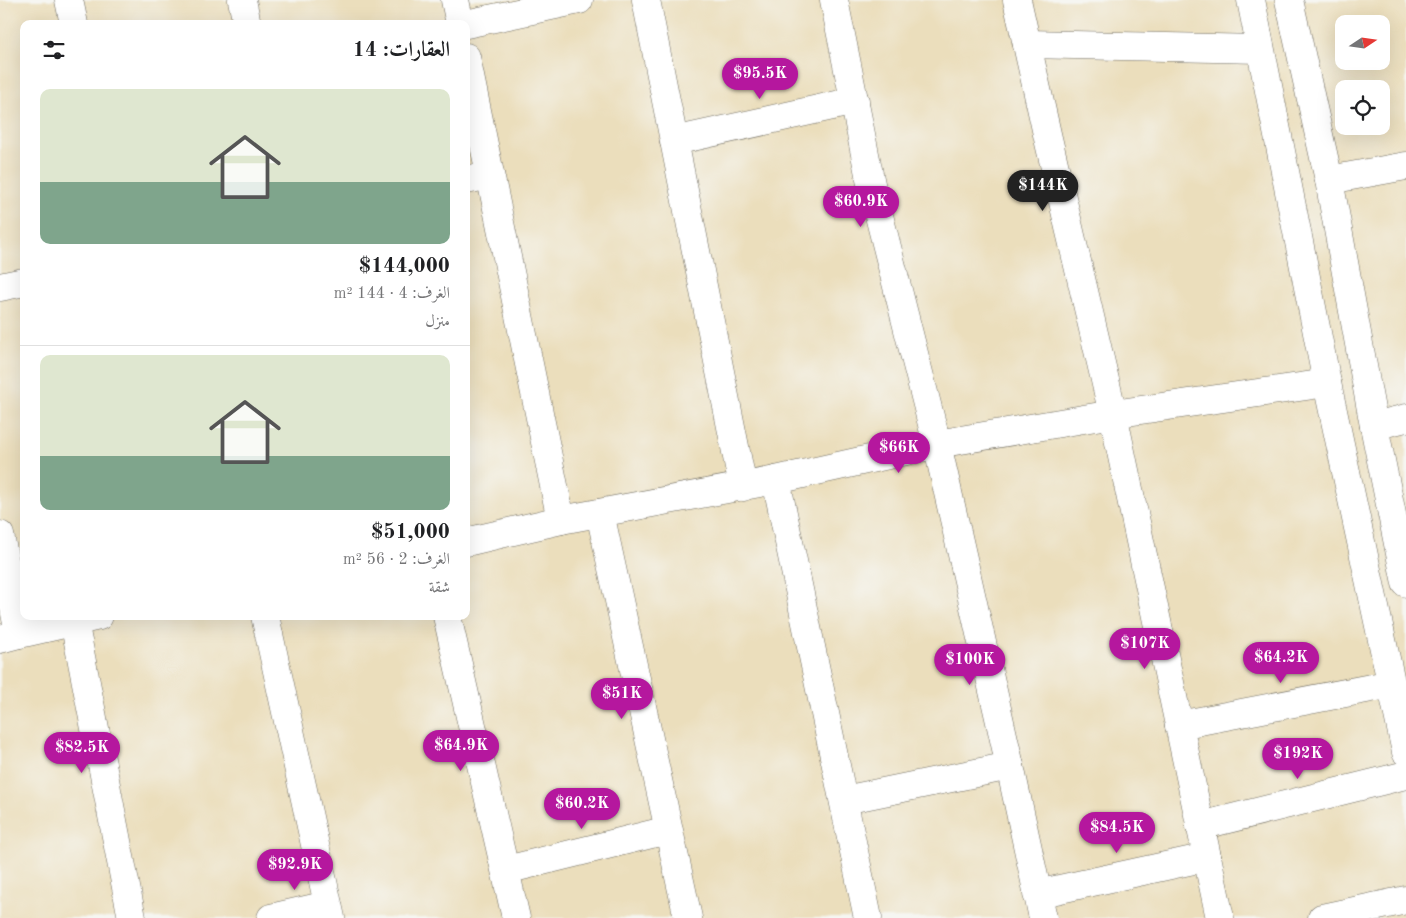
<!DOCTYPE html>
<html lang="ar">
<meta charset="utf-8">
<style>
body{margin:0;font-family:"Old Standard TT",Amiri,serif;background:#f2f2f2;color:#202124;direction:rtl;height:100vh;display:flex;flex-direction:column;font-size:19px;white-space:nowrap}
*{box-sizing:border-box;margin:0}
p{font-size:16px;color:#757577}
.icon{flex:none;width:28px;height:28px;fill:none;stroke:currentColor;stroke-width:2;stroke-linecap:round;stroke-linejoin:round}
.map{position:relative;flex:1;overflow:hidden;direction:ltr}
.sheet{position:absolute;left:20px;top:20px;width:450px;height:600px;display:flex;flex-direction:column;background:#fff;border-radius:10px;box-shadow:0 5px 20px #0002;direction:rtl}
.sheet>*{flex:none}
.needle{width:32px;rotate:77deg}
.buttons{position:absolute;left:1335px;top:15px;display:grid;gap:10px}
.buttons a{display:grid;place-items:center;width:55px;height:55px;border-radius:10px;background:#fff;box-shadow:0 5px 20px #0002;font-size:25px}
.price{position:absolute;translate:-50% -42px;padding:0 11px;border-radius:18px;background:#b5179e;color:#fff;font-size:16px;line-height:32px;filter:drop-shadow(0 1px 2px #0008)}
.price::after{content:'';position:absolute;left:50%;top:30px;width:15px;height:11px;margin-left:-8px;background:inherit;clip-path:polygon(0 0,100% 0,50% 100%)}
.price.active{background:#222;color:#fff}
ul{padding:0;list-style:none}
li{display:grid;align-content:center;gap:10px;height:265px;padding:0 20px}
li+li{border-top:1px solid #e0e0e0}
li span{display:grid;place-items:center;height:155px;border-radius:10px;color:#555}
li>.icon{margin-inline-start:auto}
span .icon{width:90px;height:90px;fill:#fffc;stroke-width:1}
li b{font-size:21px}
h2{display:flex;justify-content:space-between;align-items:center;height:60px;padding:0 20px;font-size:21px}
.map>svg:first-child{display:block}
</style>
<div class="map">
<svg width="1406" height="918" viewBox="0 0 1406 918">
<rect width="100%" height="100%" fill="#f6f6f2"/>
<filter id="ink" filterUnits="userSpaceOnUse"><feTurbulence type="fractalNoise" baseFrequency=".02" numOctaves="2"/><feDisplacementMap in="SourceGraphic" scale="10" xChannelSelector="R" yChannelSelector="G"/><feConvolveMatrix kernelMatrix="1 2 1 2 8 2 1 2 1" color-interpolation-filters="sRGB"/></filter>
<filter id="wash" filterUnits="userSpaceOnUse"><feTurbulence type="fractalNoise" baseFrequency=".0096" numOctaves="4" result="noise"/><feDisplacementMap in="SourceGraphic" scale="20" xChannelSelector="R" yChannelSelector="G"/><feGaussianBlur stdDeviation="1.12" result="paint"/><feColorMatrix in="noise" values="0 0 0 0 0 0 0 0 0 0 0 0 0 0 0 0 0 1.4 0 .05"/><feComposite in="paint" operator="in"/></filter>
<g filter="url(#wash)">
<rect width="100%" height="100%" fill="#ebdebc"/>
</g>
<g filter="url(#ink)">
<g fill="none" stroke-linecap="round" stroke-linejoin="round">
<g stroke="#6e6a5e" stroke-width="29">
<g id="minor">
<path d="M69,0L74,24"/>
<path d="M242,0L247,24"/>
<path d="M455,0L460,24"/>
<path d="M646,0L743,487"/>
<path d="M834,0L871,184L937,444L1010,766L1043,918"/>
<path d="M1017,0L1047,134L1113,414L1220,918"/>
<path d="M1251,0L1327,383L1406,752"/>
<path d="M1289,0L1329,180L1374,426L1406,583"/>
<path d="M466,24L579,0"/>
<path d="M1027,44L1260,49"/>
<path d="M466,57L561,520"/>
<path d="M674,141L855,101"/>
<path d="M466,180L490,175"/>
<path d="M1329,180L1406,166"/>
<path d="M0,287L24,282"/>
<path d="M1374,426L1406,418"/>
<path d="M776,480L868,918"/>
<path d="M600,513L688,918"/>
<path d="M0,535L19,634"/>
<path d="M466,542L561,520L776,480L937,444L1113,414L1327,383"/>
<path d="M265,616L331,918"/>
<path d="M447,616L516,918"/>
<path d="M74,621L132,918"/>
<path d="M0,639L19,634L99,616"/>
<path d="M1179,725L1392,684"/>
<path d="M844,800L1010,766"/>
<path d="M1200,826L1406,775"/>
<path d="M506,870L668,830"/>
<path d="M1037,894L1207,857"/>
<path d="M271,918L328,905"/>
<path d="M1322,918L1406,900"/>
</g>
</g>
<use href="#minor" stroke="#fff" stroke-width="28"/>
</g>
</g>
</svg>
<div class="buttons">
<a><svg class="needle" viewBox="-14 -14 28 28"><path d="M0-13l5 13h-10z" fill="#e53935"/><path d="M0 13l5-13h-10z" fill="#757577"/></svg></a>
<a><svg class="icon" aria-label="locate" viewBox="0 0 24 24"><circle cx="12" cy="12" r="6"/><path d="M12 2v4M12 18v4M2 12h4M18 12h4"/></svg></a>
</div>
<b class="price" style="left:760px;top:100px">$95.5K</b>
<b class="price active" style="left:1043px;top:212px">$144K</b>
<b class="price" style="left:861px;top:228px">$60.9K</b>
<b class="price" style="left:899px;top:474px">$66K</b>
<b class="price" style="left:1145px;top:670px">$107K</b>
<b class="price" style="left:1281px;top:684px">$64.2K</b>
<b class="price" style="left:970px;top:686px">$100K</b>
<b class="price" style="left:622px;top:720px">$51K</b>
<b class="price" style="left:461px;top:772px">$64.9K</b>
<b class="price" style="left:82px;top:774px">$82.5K</b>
<b class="price" style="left:1298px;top:780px">$192K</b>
<b class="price" style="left:582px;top:830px">$60.2K</b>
<b class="price" style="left:1117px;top:854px">$84.5K</b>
<b class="price" style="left:295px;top:891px">$92.9K</b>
<section class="sheet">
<h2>العقارات: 14<svg class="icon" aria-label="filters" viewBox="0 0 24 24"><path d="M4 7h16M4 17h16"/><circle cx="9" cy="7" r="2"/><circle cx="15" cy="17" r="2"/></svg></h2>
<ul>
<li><span style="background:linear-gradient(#dfe7d0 60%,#7fa58c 0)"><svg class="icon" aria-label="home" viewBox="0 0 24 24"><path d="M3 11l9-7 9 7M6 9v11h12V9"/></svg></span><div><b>$144,000</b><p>الغرف: 4 · 144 m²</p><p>منزل</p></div></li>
<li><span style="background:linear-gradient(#dfe7d0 65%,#7fa58c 0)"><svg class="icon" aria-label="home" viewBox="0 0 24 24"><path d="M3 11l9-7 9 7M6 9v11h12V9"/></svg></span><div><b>$51,000</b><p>الغرف: 2 · 56 m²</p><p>شقة</p></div></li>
</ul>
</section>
</div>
